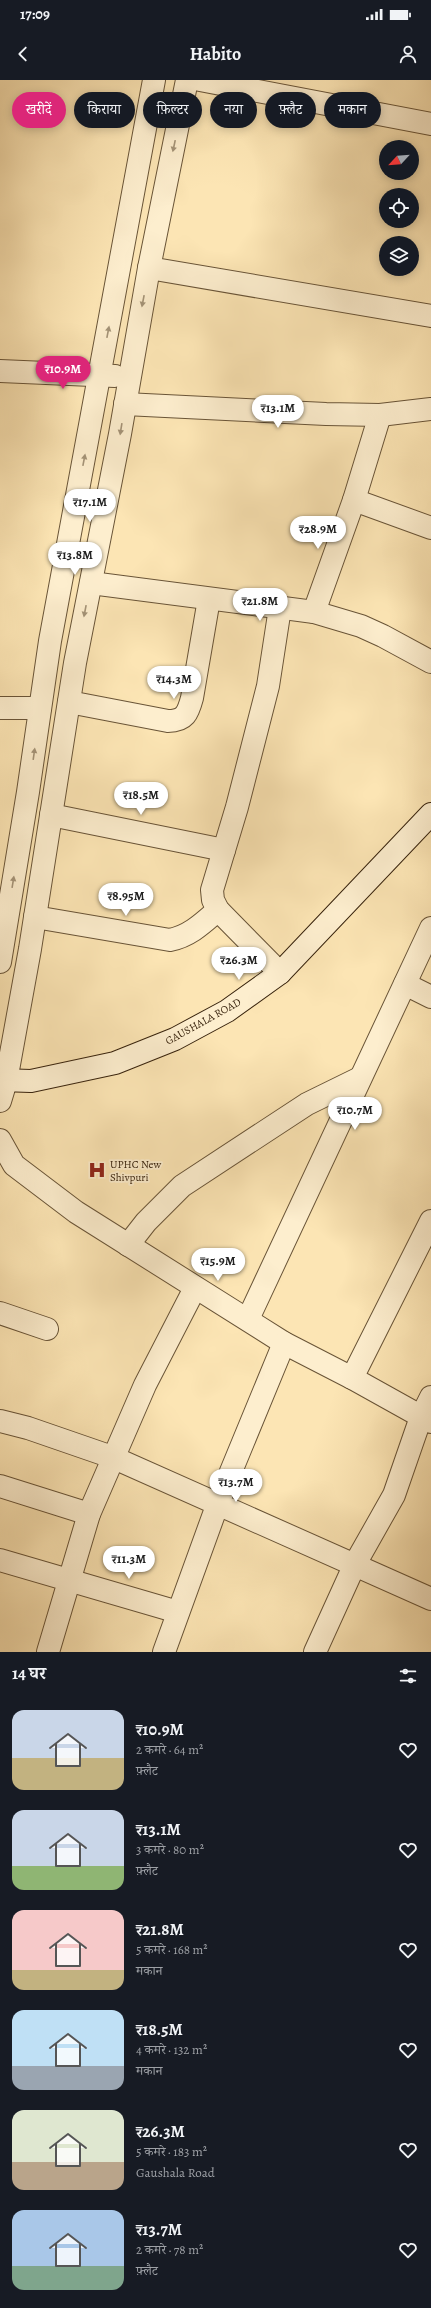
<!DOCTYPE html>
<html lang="hi">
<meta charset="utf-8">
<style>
body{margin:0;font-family:Alegreya,"Noto Serif Devanagari",serif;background:#20242c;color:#f1f3f6;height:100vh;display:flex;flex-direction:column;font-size:15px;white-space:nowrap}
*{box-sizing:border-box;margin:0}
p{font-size:13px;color:#9ea1a6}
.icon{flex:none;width:22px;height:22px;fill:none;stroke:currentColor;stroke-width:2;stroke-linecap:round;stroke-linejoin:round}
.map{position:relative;height:1572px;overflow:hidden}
.side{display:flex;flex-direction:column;background:#171b24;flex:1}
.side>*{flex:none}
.hud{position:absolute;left:12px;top:12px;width:407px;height:36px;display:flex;gap:8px}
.needle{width:26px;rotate:244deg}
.fabs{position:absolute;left:379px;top:60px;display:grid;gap:8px}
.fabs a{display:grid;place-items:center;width:40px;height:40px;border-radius:50%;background:#171b24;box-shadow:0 2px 10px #0003;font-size:20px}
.price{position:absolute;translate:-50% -34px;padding:0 9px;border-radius:14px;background:#fff;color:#222;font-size:13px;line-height:26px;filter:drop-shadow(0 1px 2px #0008)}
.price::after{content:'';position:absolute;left:50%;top:24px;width:12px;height:9px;margin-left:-6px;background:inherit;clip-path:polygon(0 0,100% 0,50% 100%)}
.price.on{background:#db2777;color:#fff}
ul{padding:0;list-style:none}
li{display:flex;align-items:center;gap:12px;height:100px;padding:0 12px}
li span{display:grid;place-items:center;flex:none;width:112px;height:80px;border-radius:12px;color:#555}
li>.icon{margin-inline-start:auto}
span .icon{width:48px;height:48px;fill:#fffc;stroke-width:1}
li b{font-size:17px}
h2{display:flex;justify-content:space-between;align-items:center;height:48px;padding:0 12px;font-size:17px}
.pill{padding:0 14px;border-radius:18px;background:#171b24;box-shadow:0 2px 10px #0003;font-size:14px;line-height:36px}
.pill.on{background:#db2777;color:#fff}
.status{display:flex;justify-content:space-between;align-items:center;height:28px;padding:0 20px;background:#171b24;direction:ltr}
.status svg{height:11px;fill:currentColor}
header{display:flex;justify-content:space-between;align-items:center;height:52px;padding:0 12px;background:#171b24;font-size:18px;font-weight:700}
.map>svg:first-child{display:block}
</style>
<div class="status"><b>17:09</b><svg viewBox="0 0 49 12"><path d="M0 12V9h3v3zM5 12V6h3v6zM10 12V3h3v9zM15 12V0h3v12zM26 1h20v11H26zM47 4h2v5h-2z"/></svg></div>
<header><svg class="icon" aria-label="back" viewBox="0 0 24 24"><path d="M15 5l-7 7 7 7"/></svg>Habito<svg class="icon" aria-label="person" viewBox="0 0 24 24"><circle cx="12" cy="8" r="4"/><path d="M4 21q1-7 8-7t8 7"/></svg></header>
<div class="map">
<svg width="431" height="1572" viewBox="0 0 431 1572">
<rect width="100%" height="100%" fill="#fce5b4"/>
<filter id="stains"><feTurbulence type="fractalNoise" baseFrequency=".005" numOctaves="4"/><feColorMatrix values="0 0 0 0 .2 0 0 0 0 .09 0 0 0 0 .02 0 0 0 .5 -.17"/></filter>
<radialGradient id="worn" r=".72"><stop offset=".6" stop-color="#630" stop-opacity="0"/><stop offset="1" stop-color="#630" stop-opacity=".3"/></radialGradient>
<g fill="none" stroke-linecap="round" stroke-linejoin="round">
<g stroke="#695437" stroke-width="24">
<g id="street">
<path d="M200,0L431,44"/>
<path d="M149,188L431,236"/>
<path d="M0,291L115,296"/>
<path d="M125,324L326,334L380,335L431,329"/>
<path d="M354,420L431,448"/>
<path d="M91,503L314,532L361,546L383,556L431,582"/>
<path d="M280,528L268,606L237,727L212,810L213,820L218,830L280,893"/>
<path d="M314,532L354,420L380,335"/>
<path d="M69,622L168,641C185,641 188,633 192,618L209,519"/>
<path d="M0,628H40"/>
<path d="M51,735L224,770"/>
<path d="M35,837L170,860C190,856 203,843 218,830"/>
<path d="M0,882L28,712L50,561L154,0"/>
<path d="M405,904L431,917"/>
<path d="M0,1021L6,1001L30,869L75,583L120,354L149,188L187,0"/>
<path d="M0,1060L14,1085L76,1132L284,1263L352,1298L431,1342"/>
<path d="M128,1165L146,1142L182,1106L307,1024L360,998"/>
<path d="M0,1233L47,1249"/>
<path d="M248,1239L431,848"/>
<path d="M352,1298L431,1141"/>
<path d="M0,1341L28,1348L112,1377L431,1519"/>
<path d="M0,1406L89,1434"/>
<path d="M0,1480L178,1532"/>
<path d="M48,1572L89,1434L145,1305L195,1208"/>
<path d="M164,1572L218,1423L284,1263"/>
<path d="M315,1572L355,1484L394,1415L421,1337L431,1317"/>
</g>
</g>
<g stroke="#38230d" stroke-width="24">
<path id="secondary" d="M0,1000L31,1001L115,983L175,959L227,931L280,893L431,734"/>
</g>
<use href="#street" stroke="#fdeece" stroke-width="22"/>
<use href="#secondary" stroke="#fdeece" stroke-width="22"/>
</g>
<defs><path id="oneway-solid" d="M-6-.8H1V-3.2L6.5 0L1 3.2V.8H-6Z"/></defs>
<g fill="#a49377">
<use href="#oneway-solid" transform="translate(174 66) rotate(102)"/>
<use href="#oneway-solid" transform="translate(143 221) rotate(101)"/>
<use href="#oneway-solid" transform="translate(108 252) rotate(-79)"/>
<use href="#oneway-solid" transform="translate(121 349) rotate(99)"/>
<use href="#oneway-solid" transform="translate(84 380) rotate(-79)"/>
<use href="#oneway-solid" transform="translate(85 531) rotate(101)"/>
<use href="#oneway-solid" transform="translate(34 674) rotate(-82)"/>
<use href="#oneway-solid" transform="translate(13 802) rotate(-81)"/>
</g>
<defs>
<g id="hospital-bare" transform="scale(1.38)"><path d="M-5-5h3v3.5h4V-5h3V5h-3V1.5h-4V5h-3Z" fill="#8f2418" stroke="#fdeece" stroke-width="2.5" paint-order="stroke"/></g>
</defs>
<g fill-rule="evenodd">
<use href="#hospital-bare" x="97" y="1090"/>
</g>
<g text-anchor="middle" stroke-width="3.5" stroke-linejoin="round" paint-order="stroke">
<g font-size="11" fill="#38230d" stroke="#fdeece">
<text transform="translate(203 941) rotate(-29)" y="4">GAUSHALA ROAD</text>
</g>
<g font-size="11" fill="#38230d" stroke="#fdeece" text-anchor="start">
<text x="110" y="1088">UPHC New<tspan x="110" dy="13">Shivpuri</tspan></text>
</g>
</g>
<rect width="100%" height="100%" filter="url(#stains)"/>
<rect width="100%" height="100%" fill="url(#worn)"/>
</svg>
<div class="fabs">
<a><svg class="needle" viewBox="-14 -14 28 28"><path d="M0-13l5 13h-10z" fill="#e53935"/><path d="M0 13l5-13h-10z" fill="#9ea1a6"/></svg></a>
<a><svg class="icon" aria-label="locate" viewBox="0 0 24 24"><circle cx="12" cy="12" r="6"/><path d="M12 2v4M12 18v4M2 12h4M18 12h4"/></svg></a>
<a><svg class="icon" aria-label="layers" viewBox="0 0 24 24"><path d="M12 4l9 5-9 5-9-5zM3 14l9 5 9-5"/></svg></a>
</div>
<b class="price on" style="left:63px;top:310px">₹10.9M</b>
<b class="price" style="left:278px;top:349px">₹13.1M</b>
<b class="price" style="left:90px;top:443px">₹17.1M</b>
<b class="price" style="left:318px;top:470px">₹28.9M</b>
<b class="price" style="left:75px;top:496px">₹13.8M</b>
<b class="price" style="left:260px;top:542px">₹21.8M</b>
<b class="price" style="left:174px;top:620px">₹14.3M</b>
<b class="price" style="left:141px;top:736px">₹18.5M</b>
<b class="price" style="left:126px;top:837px">₹8.95M</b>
<b class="price" style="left:239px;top:901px">₹26.3M</b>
<b class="price" style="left:355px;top:1051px">₹10.7M</b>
<b class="price" style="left:218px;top:1202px">₹15.9M</b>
<b class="price" style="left:236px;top:1423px">₹13.7M</b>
<b class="price" style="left:129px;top:1500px">₹11.3M</b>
<div class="hud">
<a class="pill on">खरीदें</a>
<a class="pill">किराया</a>
<a class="pill">फ़िल्टर</a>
<a class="pill">नया</a>
<a class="pill">फ़्लैट</a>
<a class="pill">मकान</a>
</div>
</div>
<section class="side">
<h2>14 घर<svg class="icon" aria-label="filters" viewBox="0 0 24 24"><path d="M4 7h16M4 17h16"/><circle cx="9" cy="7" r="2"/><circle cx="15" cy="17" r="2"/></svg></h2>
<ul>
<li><span style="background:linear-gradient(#c9d6e8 60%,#c2b280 0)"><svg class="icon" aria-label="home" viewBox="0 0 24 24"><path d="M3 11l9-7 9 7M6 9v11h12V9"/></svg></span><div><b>₹10.9M</b><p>2 कमरे · 64 m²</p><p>फ़्लैट</p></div><svg class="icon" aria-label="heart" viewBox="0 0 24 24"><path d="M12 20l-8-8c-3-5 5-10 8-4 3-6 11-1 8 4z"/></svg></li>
<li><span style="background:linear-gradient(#c9d6e8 70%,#8fb573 0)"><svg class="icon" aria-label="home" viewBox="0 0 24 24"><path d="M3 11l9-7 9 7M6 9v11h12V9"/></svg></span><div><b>₹13.1M</b><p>3 कमरे · 80 m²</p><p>फ़्लैट</p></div><svg class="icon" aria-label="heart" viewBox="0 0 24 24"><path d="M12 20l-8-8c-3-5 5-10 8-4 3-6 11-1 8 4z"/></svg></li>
<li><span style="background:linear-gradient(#f6c9c9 75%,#c2b280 0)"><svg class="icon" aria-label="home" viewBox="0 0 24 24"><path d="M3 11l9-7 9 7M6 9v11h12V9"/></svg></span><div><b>₹21.8M</b><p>5 कमरे · 168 m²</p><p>मकान</p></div><svg class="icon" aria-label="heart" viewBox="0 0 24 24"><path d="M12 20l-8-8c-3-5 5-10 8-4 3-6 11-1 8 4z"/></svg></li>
<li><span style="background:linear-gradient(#bfe0f5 70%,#9aa5b1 0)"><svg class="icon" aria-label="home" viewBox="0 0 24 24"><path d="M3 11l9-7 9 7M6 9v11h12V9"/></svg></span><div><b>₹18.5M</b><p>4 कमरे · 132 m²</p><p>मकान</p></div><svg class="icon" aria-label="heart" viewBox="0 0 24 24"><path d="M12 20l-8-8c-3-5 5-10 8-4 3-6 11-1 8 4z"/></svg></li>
<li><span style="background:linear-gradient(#dfe7d0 65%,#b9a48a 0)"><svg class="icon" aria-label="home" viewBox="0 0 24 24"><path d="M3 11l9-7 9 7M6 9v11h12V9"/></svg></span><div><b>₹26.3M</b><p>5 कमरे · 183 m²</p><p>Gaushala Road</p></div><svg class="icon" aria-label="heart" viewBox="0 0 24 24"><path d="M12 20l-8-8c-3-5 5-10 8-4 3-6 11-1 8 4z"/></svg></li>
<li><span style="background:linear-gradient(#a9c7e8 70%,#7fa58c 0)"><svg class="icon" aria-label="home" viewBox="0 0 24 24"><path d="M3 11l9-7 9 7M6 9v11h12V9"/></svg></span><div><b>₹13.7M</b><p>2 कमरे · 78 m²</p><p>फ़्लैट</p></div><svg class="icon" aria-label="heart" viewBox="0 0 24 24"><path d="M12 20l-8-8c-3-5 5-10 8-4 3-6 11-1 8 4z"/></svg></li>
</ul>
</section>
